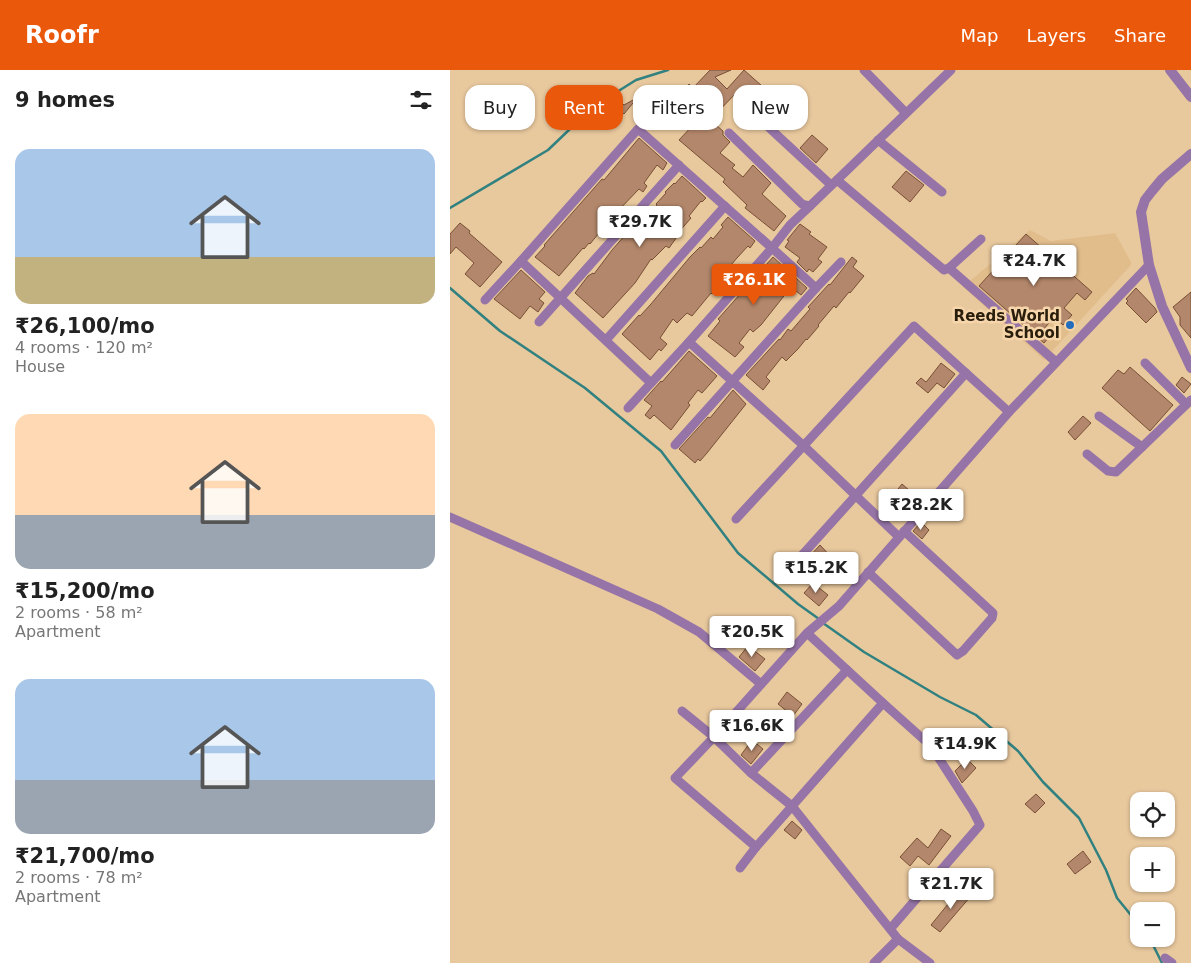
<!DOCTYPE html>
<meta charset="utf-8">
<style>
body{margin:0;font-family:"DejaVu Sans",sans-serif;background:#f6f6f6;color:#222;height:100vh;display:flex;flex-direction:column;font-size:19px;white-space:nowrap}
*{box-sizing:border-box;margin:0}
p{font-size:16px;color:#767676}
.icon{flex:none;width:28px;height:28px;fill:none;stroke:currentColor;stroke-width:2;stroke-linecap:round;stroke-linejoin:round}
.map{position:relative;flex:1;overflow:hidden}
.sheet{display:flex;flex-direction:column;background:#fff;width:450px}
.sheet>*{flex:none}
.top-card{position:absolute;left:15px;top:15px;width:475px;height:45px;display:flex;gap:10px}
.tools{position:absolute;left:680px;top:722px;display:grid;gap:10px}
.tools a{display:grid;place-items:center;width:45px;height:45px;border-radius:10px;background:#fff;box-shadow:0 1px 4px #0004;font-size:25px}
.price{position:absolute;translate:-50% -42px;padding:0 11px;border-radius:5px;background:#fff;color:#222;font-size:16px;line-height:32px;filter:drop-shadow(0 1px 2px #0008)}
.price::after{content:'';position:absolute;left:50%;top:30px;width:15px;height:11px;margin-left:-8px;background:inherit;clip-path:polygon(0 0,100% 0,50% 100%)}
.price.on{background:#ea580c;color:#fff}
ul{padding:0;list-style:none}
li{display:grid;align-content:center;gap:10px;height:265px;padding:0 15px}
li span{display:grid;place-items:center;height:155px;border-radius:15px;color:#555}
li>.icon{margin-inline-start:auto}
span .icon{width:90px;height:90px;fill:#fffc;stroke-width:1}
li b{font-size:21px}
h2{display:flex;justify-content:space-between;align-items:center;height:60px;padding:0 15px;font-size:21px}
.chip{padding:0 18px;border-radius:15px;background:#fff;box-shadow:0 1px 4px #0004;font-size:18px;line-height:45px}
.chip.on{background:#ea580c;color:#fff}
header{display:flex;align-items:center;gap:30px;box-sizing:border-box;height:70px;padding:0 25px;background:#ea580c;color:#fff}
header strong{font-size:24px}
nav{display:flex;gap:28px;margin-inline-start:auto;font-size:18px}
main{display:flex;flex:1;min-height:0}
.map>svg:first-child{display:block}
</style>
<header>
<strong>Roofr</strong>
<nav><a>Map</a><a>Layers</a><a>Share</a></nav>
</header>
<main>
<section class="sheet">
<h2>9 homes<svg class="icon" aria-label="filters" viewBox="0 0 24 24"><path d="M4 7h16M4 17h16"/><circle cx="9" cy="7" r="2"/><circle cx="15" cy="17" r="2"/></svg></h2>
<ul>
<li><span style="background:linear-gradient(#a9c7e8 70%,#c2b280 0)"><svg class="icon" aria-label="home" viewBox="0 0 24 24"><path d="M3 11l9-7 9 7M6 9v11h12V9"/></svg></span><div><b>₹26,100/mo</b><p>4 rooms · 120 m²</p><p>House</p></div></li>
<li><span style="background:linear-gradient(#ffd9b3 65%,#9aa5b1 0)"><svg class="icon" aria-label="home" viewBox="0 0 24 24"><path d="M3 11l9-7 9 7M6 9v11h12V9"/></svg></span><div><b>₹15,200/mo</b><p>2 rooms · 58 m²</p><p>Apartment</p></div></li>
<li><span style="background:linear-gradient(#a9c7e8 65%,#9aa5b1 0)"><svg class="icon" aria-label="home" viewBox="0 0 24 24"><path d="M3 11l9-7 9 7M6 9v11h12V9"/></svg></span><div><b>₹21,700/mo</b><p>2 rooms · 78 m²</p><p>Apartment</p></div></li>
</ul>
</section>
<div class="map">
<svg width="741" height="893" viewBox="0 0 741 893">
<rect width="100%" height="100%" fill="#e8c89d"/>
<path fill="#e2bd8c" d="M580,160L601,171L665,163L681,192V195L594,290L513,217Z"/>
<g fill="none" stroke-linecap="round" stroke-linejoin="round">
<g stroke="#308180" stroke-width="2.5">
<path d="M0,138L98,80L143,37L186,10L218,0"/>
<path d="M0,218L50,261L135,318L211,381L288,483L348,534L369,549"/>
<path d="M373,553L414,582L490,627L526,645L568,681L593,712L629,748L656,800L667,828L689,855"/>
<path d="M700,869L712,893"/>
</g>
</g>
<g fill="#b3876b" stroke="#795036">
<path d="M260,0H281L265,7L277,19L294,0L312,16L300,30L289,20L260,50L273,61V65L280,72L270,83L285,95L282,98L293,107L303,95L321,113L312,124L336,146L324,161L295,138L297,135L273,112L275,109L229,70L244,54L231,42L217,58L206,48L204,52L196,46L211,25L215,28L227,16L233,21L239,14L243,18Z"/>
<path d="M205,18L209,24L186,38L183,33L174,44L168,40L173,34L174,35Z"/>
<path d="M362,65L378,79L366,93L350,78Z"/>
<path d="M189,68L217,93L213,100L207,95L194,113L197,116L193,122L189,119L167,142L171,145L164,153L162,151L150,165L149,163L140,174L139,173L134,179L133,178L109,206L85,187L95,176L94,175L152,109L154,110Z"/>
<path d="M456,101L474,115L460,132L442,117Z"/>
<path d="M232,106L256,128L252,132L251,131L239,146L241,148L228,163L229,164L219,178L216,176L202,190L201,189L185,213L153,248L125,223L138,206L143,203L144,204L162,180L177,163L183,157L185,159L195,147L197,149L207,135L206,134L216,123L215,122L224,113L225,114Z"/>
<path d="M278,147L305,171L300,178L298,176L287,188L274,203L278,206L262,224L261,223L242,246L237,243L227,253L223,249L210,268L217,274L211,281L209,279L200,290L172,264L189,245L190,246L201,234L240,187L250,177L251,178L261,167L263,169L273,157L271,155Z"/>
<path d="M10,153L20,161L19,163L52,192L30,217L15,204L24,193L6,177L0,184V164Z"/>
<path d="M350,154L361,162L359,164L377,177L368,189L372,192L363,202L359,199L357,202L347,192L350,188L335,177L339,171L337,170Z"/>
<path d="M576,164L642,222L635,230L627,223L614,238L622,245L613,255L604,247L593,260L600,266L594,273L529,216Z"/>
<path d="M323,187L357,218L351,225L341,217L311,255L303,262L300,259L289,273L294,277L285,287L258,266L270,251L268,249Z"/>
<path d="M402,187L407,191L403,197L414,206L400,223L399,222L386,238L384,236L368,255L369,256L357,270L356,269L348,279L336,291L332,287L316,307L320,311L313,320L296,305L329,269L330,270L338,259L341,261L360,239L358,237L379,214L380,215Z"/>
<path d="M71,200L95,222L89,229L94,233L88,242L80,236L70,249L44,229Z"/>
<path d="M686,218L705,238L707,242L696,253L676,233L678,231L676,229Z"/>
<path d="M741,222V268L730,255V247L723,237Z"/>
<path d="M239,281L267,306L252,323L248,320L238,333L240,335L221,360L204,345L200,349L195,345L202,336L194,330L211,311L212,312Z"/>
<path d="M491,293L505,304L494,318L487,313L478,323L466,313L471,308L476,312L477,311Z"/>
<path d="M680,297L723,335L700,361L652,318L668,300L674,304Z"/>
<path d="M732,307L741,314L734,323L726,315Z"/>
<path d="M283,320L296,334L257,383L250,391L248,389L245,393L229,379L258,347L260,348Z"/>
<path d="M633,346L641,353L625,370L618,362Z"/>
<path d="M452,414L467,427L448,451L433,438Z"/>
<path d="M471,452L479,460L472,469L463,461Z"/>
<path d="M370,475L384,490L373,501L359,487Z"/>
<path d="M363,513L378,525L369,536L354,523Z"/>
<path d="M267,554L278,563L271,572L260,563Z"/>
<path d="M298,576L315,589L305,601L289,587Z"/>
<path d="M337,622L352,634L343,646L328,634Z"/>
<path d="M302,670L313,679L301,694L291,685Z"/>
<path d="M517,689L526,698L512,713L505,701Z"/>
<path d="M586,724L595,733L585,743L575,734Z"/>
<path d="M342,751L352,760L345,769L334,760Z"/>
<path d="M491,759L501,766L479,795L468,786L460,796L450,787L467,768L478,778Z"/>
<path d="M633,781L641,792L625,804L617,794Z"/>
<path d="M511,818L521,826L490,862L481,855Z"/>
</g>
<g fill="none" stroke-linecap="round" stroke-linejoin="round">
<g stroke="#9674a7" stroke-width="9">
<path d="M414,0L456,43"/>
<path d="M300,40L381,115"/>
<path d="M279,63L352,134L360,136L501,0"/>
<path d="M428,70L492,122"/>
<path d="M387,110L494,200L499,198L531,169"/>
<path d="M499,198L606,292"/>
<path d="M366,218L391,192"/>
<path d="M35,230L71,191"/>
<path d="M89,252L229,95"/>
<path d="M156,270L275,136"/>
<path d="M695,293L736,334"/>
<path d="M201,313L71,191L188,59L322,178L239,272"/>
<path d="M178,338L239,272L354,376L449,467"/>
<path d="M649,346L692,377"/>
<path d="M225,375L366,218L322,178L340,155L360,136"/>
<path d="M637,384L658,401L666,402L741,330"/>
<path d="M0,447L208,539L249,562L311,614"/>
<path d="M286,449L464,256L559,342"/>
<path d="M418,502L507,585L513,581L542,548L543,543L454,461"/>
<path d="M336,503L516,303"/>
<path d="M357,563L433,633L306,777L225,708L264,667L357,563L389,536L559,342L699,195"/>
<path d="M397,600L301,703L342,736L448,869L480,893"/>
<path d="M433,633L481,676L523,741L530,755L441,858"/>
<path d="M232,641L264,667L301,703"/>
<path d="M290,798L306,777"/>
<path d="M715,888L722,893"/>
<path d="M424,893L448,869"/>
</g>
<g stroke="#9674a7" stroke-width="10">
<path d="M720,0L741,27"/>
<path d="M741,84L712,109L702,121L695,130L691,142L699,195L712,236L741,298"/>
</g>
</g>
<circle fill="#246cbc" stroke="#f6d5aa" stroke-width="2" cx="620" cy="255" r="5"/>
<g text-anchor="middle" stroke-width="5" stroke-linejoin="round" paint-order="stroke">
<g font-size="15" font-weight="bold" fill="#291d0c" stroke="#f6d5aa" text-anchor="end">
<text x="610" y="251">Reeds World<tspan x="610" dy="17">School</tspan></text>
</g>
</g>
</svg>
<div class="tools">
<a><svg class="icon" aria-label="locate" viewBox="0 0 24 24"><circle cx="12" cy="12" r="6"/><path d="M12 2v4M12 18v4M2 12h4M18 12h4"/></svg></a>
<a>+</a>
<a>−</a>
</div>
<b class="price" style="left:190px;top:178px">₹29.7K</b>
<b class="price" style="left:584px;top:217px">₹24.7K</b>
<b class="price on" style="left:304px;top:236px">₹26.1K</b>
<b class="price" style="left:471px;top:461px">₹28.2K</b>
<b class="price" style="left:366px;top:524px">₹15.2K</b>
<b class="price" style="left:302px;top:588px">₹20.5K</b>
<b class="price" style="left:302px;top:682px">₹16.6K</b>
<b class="price" style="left:515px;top:700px">₹14.9K</b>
<b class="price" style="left:501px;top:840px">₹21.7K</b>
<div class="top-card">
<a class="chip">Buy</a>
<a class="chip on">Rent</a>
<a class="chip">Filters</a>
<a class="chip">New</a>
</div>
</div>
</main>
